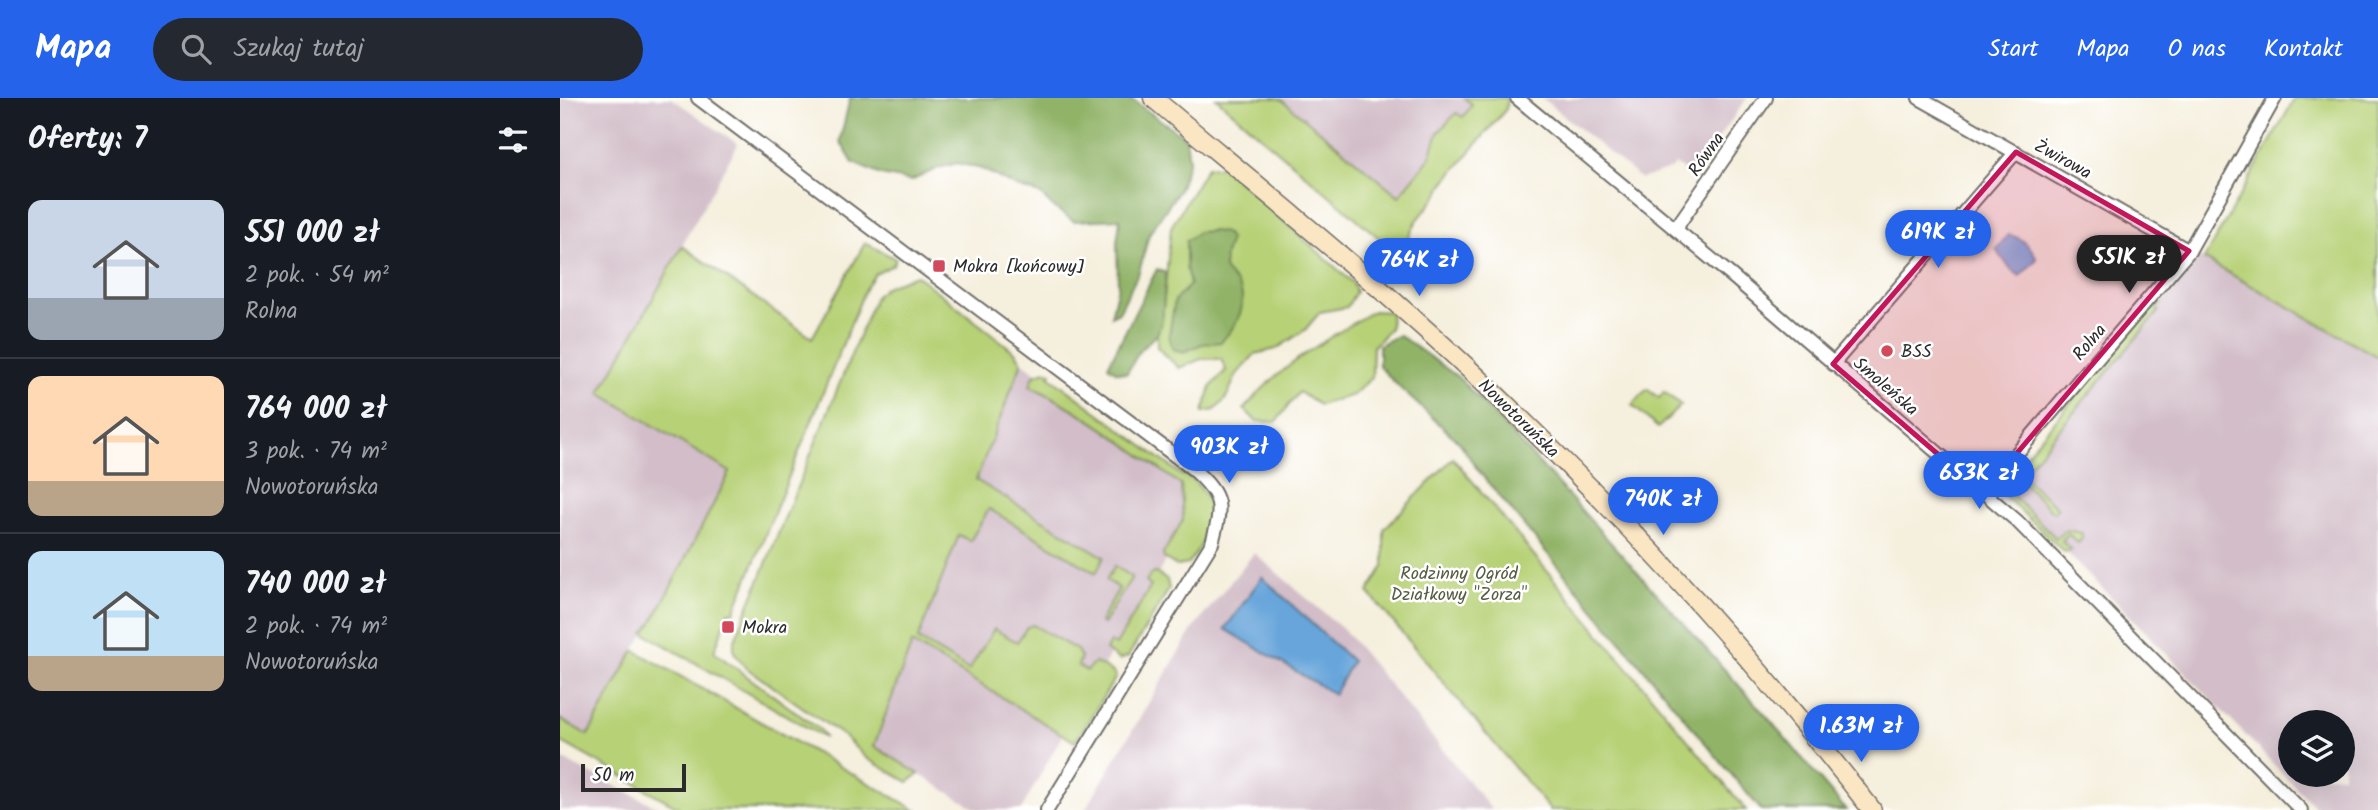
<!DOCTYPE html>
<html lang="pl">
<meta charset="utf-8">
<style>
body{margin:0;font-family:Kalam,sans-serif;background:#242831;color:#f1f3f6;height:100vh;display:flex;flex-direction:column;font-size:26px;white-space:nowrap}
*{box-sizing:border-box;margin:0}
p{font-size:23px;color:#9ea1a6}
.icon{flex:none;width:38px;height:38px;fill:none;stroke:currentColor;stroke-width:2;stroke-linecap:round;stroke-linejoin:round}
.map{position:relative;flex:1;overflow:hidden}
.details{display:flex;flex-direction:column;background:#171b24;width:560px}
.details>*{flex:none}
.controls{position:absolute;left:1718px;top:612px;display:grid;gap:14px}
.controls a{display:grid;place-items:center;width:77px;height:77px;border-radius:50%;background:#171b24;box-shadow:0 7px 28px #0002;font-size:35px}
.scale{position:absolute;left:21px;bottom:18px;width:105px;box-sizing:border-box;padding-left:7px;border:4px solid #2b2b2b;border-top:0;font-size:19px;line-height:24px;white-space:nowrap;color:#2b2b2b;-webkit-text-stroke:5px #fff;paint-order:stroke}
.price{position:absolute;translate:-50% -60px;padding:0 16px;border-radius:24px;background:#2563eb;color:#fff;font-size:23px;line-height:46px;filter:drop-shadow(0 2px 4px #0008)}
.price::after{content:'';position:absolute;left:50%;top:42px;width:21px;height:16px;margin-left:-10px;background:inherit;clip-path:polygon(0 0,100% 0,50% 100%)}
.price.on{background:#222;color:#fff}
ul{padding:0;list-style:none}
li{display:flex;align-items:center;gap:21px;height:175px;padding:0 28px}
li+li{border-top:2px solid #363941}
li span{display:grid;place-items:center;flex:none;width:196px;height:140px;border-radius:14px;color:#555}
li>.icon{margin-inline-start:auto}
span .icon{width:84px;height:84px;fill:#fffc;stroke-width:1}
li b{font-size:30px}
h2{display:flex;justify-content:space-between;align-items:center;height:84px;padding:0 28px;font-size:30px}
header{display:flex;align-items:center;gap:42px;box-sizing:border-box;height:98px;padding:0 35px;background:#2563eb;color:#fff}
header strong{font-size:33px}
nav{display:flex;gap:38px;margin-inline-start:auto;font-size:24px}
.search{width:490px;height:63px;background:#242831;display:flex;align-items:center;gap:18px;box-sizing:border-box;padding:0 24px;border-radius:38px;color:#9ea1a6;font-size:26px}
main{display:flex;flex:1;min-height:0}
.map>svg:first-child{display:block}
</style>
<header>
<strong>Mapa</strong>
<div class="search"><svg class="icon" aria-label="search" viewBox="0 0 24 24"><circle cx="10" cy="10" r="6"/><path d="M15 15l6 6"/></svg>Szukaj tutaj</div>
<nav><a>Start</a><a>Mapa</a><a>O nas</a><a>Kontakt</a></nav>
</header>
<main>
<section class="details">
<h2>Oferty: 7<svg class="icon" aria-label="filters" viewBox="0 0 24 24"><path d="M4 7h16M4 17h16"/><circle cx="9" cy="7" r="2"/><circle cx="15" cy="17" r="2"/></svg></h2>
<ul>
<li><span style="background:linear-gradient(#c9d6e8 70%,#9aa5b1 0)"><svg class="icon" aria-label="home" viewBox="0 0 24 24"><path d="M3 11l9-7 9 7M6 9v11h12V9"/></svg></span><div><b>551 000 zł</b><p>2 pok. · 54 m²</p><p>Rolna</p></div></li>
<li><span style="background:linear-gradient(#ffd9b3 75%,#b9a48a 0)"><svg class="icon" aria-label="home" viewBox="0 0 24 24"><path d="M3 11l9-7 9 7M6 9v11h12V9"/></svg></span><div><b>764 000 zł</b><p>3 pok. · 74 m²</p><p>Nowotoruńska</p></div></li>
<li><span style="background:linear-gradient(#bfe0f5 75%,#b9a48a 0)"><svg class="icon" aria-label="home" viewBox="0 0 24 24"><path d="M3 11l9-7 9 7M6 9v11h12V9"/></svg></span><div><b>740 000 zł</b><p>2 pok. · 74 m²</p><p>Nowotoruńska</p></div></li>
</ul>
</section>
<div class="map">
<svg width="1818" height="712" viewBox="0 0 1818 712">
<rect width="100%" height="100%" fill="#fff"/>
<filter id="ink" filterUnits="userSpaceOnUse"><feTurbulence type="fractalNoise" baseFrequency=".0143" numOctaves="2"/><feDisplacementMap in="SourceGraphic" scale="14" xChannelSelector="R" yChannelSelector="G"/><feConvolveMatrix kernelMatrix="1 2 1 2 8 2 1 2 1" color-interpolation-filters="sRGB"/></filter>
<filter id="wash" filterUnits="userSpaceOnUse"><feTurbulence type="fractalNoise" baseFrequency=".00686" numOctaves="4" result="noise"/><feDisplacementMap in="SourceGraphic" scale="28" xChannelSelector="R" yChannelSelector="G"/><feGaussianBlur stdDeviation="1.57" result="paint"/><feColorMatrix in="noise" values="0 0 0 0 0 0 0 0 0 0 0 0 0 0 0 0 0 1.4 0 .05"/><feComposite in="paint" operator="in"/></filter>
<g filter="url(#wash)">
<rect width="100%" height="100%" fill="#f5efdd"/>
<g fill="#d2bdc8" fill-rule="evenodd">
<path d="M0,0H111L178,46L40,295L171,374L92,525L74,552L28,637L0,621Z"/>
<path d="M663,0H910L933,18L827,142Z"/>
<path d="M982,0H1187L1132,78L1115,66L1112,70L1081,81Z"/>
<path d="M1639,159L1818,259V712H1758L1566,514L1468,416L1441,392ZM1731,625H1783V677H1731Z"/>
<path d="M462,264L621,387L628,425L503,636L461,712H418L314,649L352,544Z"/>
<path d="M694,455L786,534L932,712H525L632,532Z"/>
<path d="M0,660L103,712H0Z"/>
</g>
<g fill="#b7d177" stroke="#717e51" stroke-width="2">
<path d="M656,0H717L722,2L839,98L869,61L878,35L896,15L903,19L912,7L904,0H947L946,11L883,86L880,94L856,124L840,158Z"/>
<path d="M1735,0H1818V259L1644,161Z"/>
<path d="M647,69H663L793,185L796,194L787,209L760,214L745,232L716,251L695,256L677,276L665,302L655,312L643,314L651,289L666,272L661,261H641L619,270L597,249V236L602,222L611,129Z"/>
<path d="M305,145L336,161L333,167L315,176L305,191L174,514H169L154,554L260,632L265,640L84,535L92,525L170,374L40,295L122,148L252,240Z"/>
<path d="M356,177L456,255L462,264L416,382L544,459L536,475L429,411L410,443L399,437L358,541L409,572L434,531L457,544L467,529L473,527L517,552L521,559L518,568L527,573L531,567L536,565L553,574L556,579L515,644L352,545L314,648L359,676L348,684L306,660L285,639L185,569L174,554V544L315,199L325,189Z"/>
<path d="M1594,206H1601L1596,211L1599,213L1461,377L1498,410L1494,414L1491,412L1463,385L1452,397L1496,440L1506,432L1522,435V441L1518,445L1508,436L1502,443L1511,452L1504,454L1445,398L1441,392L1449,382L1448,378Z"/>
<path d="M813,213L831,214L830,230L813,249L812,279L793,297L759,307L739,294L716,324L696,323L684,311C720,267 766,242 813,213Z"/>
<path d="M485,273L491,275L489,278L622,377L625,375C662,404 655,432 628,466L617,468L604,460L603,456L623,422L621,387C574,352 522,312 470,288L474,277Z"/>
<path d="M1087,291L1099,300L1104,294L1121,307L1098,330L1072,307Z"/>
<path d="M893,360L1186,712H990L808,494L824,468V431Z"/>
<path d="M555,468L572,479L543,526L540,524L559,490L546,482Z"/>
<path d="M596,475L607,482L609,491L568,559L559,562L546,552L550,544L556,547L591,488L586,484L591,476Z"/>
<path d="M74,552L356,712H123L0,643V621L28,637Z"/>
</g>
<g fill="#91b368" stroke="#5e6f4a" stroke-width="2">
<path d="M290,0H569L626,40L629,62L619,92L589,136L579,174L559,214L551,218L558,188L557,145L560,121L514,123L493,109L480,96L457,89L422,71L397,65L378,70L351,83L321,77L293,65L280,43Z"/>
<path d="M653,133L665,135L670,141L665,157L664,171C668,178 679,186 681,193C686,214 674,230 661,244L642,246L622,255L612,250L609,237L615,202L630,187L626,170V143L638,134Z"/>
<path d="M597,171L606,175L602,222L597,236L580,252L567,275L557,274L548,268Z"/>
<path d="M839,237L898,279L980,366L1209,621L1286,712H1201L917,371L900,345L840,290L819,268V247Z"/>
</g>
<g fill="#68a5da" stroke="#4a6882" stroke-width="2">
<path d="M1448,137C1460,138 1473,150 1477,161L1460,178L1451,172L1436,151Z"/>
<path d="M702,479L792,563L774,596L665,531Z"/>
</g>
</g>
<g filter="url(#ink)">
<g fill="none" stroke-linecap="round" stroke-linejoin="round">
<g stroke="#727069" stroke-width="16">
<g id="minor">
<path d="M138,0L634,372C664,399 662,409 652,445L487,712"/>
<path d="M957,0L1172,178L1457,423L1741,712"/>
<path d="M1359,0L1629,153"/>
<path d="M1117,132L1120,124L1206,0"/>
<path d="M1273,266L1456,54"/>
<path d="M1423,395L1629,153L1715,0"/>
</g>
</g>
<g stroke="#727069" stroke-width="21">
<path id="secondary" d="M593,0C699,89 808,177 910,272C1054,408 1191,555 1312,712"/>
</g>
<use href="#minor" stroke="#fff" stroke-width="12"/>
<use href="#secondary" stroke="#fbe6c4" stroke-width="18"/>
</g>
</g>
<path fill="#c2185b" fill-opacity="0.2" stroke="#c2185b" stroke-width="5" stroke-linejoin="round" d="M1456,54L1629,153L1423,395L1273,266Z"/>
<g fill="#d1495b" stroke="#fff" stroke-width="2.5">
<rect x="372" y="161" width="14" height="14" rx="3.5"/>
<circle cx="1327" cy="253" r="7"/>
<rect x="161" y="522" width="14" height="14" rx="3.5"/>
</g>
<g text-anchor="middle" stroke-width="5" stroke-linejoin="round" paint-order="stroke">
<g font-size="18" fill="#2b2b2b" stroke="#fff">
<text transform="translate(1146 56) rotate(-55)" y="6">Równa</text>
<text transform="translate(1503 61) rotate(29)" y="6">Żwirowa</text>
<text transform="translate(1529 244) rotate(-50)" y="6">Rolna</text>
<text transform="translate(1326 288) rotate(41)" y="6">Smoleńska</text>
<text transform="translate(959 320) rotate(44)" y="6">Nowotoruńska</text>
</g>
<g font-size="18" fill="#2b2b2b" stroke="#fff" text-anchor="start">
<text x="393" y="174">Mokra [końcowy]</text>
<text x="1341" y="259">BSS</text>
<text x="182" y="535">Mokra</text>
</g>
<g font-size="18" fill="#555d42" stroke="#fff">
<text x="899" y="481">Rodzinny Ogród<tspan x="899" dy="21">Działkowy "Zorza"</tspan></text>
</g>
</g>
</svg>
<div class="controls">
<a><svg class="icon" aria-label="layers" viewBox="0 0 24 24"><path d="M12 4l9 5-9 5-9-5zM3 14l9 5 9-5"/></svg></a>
</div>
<div class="scale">50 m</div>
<b class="price" style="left:1378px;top:172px">619K zł</b>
<b class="price on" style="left:1569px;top:197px">551K zł</b>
<b class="price" style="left:859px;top:200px">764K zł</b>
<b class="price" style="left:669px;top:387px">903K zł</b>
<b class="price" style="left:1419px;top:413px">653K zł</b>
<b class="price" style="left:1103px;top:439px">740K zł</b>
<b class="price" style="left:1301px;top:666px">1.63M zł</b>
</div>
</main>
